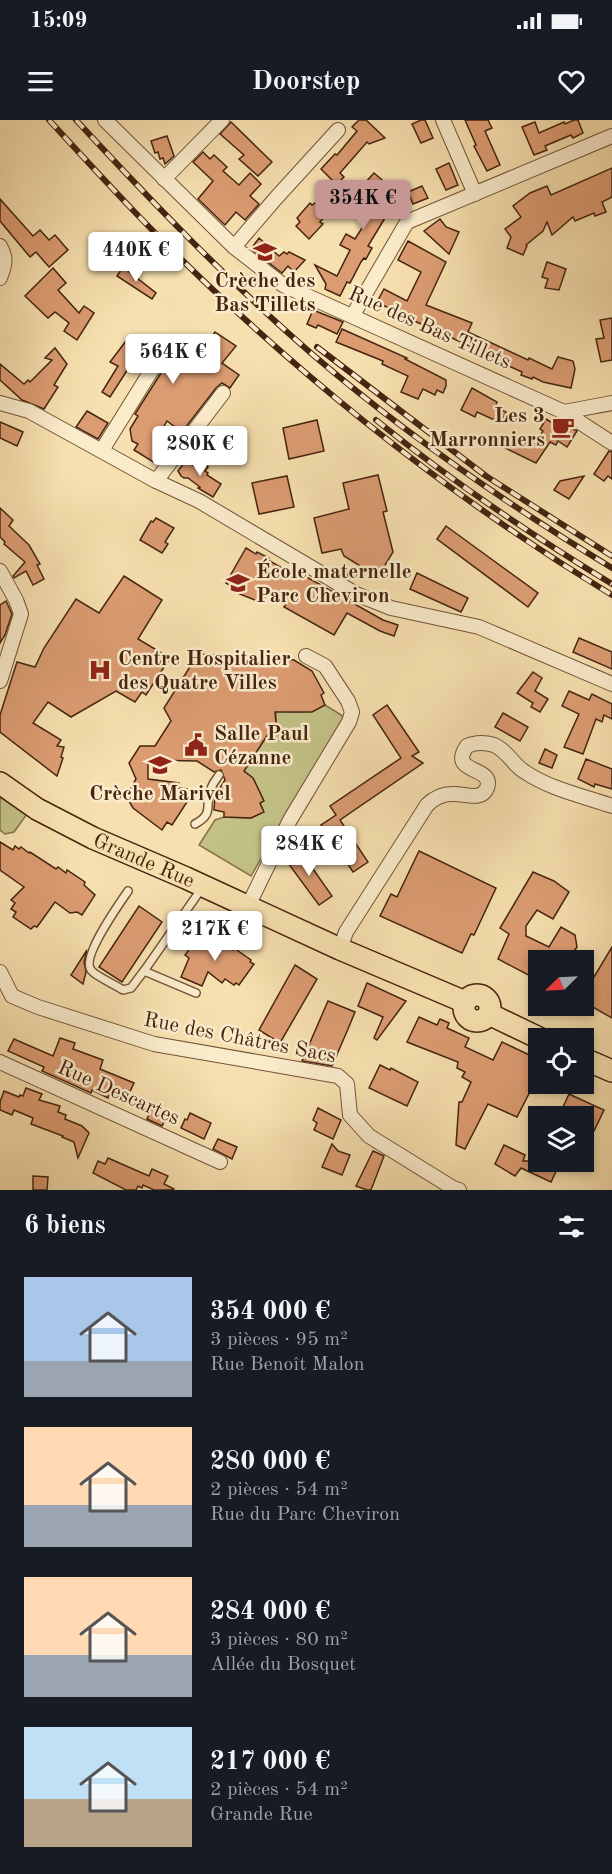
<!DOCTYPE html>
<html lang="fr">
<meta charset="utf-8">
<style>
body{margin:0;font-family:"Old Standard TT",serif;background:#20242c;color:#f1f3f6;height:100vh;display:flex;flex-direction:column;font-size:22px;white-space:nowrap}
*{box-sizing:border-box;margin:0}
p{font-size:20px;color:#9ea1a6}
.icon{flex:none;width:33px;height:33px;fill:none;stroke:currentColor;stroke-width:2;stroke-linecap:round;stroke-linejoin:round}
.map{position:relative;height:1070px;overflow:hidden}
.drawer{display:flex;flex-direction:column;background:#171b24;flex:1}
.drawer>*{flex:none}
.needle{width:39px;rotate:246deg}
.buttons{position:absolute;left:528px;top:830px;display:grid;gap:12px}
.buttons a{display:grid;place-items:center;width:66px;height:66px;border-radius:0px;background:#171b24;box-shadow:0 3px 9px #0003;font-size:30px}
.price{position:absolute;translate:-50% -51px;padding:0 14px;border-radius:6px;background:#fff;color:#222;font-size:20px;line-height:39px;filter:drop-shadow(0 2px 3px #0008)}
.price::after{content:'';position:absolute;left:50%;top:36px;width:18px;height:14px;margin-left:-9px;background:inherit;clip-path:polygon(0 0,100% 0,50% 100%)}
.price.active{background:#c59692;color:#111}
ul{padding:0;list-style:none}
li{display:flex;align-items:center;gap:18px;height:150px;padding:0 24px}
li span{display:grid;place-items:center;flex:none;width:168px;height:120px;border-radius:0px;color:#555}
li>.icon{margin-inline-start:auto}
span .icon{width:72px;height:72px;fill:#fffc;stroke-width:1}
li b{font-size:26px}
h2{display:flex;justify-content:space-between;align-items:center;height:72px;padding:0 24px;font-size:26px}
.status{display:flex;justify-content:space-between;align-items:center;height:42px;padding:0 30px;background:#171b24;direction:ltr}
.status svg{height:16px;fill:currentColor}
header{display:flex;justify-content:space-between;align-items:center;height:78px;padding:0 24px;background:#171b24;font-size:27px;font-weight:700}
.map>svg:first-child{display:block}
</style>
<div class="status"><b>15:09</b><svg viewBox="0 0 49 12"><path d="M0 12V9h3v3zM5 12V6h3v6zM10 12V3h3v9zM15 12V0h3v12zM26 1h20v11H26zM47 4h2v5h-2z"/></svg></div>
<header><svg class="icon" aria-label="menu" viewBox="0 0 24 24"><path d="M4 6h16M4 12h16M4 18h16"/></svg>Doorstep<svg class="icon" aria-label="heart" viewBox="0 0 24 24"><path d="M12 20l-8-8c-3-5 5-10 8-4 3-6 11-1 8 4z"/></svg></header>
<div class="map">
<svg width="612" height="1070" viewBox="0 0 612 1070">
<rect width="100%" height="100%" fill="#f7e0af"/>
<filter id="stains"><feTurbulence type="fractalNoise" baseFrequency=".00333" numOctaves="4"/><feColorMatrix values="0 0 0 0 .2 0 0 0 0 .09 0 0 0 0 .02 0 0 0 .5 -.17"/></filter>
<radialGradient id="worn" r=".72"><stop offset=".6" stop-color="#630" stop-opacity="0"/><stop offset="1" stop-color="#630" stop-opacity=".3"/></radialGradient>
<g fill="#c3c186" stroke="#84724b" stroke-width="1.5">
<path d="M325,585L346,598L305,662L251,756L199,725L215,700L224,697L251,698L263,692L260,683L263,681C259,669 254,659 244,651L276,602V588C294,594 309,594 325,585Z"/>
<path d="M0,676L27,694L14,712L5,714L0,710Z"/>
</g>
<g fill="#dc9c72" stroke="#452410" stroke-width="1.5">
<path d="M359,0H366L385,18L369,24L367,22L340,53L344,57L337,64L346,73L320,102L323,104L309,119L296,106L300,102L297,98L310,83L312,85L318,81L335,63L321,49L335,34L337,35L357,11L352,7Z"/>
<path d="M421,0H425L433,18L421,23L412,4Z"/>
<path d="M465,0H488L492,8L485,11L500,45L487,51L474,26L476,25Z"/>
<path d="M574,0H578L583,13L573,18L571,15L545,26L547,30L534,35L522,7L535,2L539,13L564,2L565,4Z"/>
<path d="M231,2L272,42L258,56L239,39L244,35L220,14Z"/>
<path d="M167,16L174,36L165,44L163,38L160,39L158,32L155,33L151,21Z"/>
<path d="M203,32L210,39L214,35L227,47L223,51L239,65L250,53L261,64L250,76L259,84L245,100L236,92L225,105L198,79L213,61L193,42Z"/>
<path d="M449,43L458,65L446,70L436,49Z"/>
<path d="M612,48V77L602,82L606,92L595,96L594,93L575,101L573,97L552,115L547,102L543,111L526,125L527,126L523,135L507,128L511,117L505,109L521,97L513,86L530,73L547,66L551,75Z"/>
<path d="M374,53L401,76L391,88L368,126L372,128L366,139L364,138L361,142L350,163L347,162L340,176L325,169L326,164L315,145L337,156L350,130L340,125L346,114L355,119L369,97L361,92L366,86L354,75Z"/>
<path d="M422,66L428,78L413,84L408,72Z"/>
<path d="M0,79L33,116L40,110L49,120L55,115L68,130L49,147L36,132L30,137L0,101Z"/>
<path d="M440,99L446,107L459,112L449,134L424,111Z"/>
<path d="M259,118L279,136L284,132L287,134L289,132L305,140L294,152L288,146L282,153L251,129Z"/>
<path d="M408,121L446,142L426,185L472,203L468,212L528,240L529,238L552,249L558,237L573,241L575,249L571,268L543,262L533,257L532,259L521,255L522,252L471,229L472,227L410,199L407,203L398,196L400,194L377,182L384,169L407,181L421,152L398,140Z"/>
<path d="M547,142L566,149L559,170L545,168L548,159L542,157Z"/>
<path d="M123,147L156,173L152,179L117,156Z"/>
<path d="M53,148L66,163L58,170L79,193L84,186L94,193L77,220L64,211L69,203L55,192L48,198L25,176Z"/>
<path d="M313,190L343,202L337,214L318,205L316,208L307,204Z"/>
<path d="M612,198V240L601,242L596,219L604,218L600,200Z"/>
<path d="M342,209L407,238L405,239L446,260V266L443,273L437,270L435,275L423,269L418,279L401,272L408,256L382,244L383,241L336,222Z"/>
<path d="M215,212L236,226L222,243L239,255L230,268L222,263L216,268L182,312L167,301L155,322L163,328L155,343L134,330L138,324L132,321L130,309L138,296L135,294L161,253V244L153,239L145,244L135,238L110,277L102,272L118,246L110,242L129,217L142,225L149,215L166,225L169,222L179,229L184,220L202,231Z"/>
<path d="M55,228L67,244L54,265L58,267L44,289L22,280L0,260V244L24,264L28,260L30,262L52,240L45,238Z"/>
<path d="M472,268L497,282L495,287L506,292L501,303L477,292L475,297L461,290Z"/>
<path d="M87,291L108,303L98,319L76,307Z"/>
<path d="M546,299L559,307L563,302L577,311L567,327L558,321L556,325L550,322L536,343L505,328L510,317L533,327L543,311L540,309Z"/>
<path d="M317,300L324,331L289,339L283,308Z"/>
<path d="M0,302L23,312L17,326L0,318Z"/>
<path d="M220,309L241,324L232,336L212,321Z"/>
<path d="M609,331L612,332V359L608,356L604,361L594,354Z"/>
<path d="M186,340L195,347L200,341L208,347L205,351L208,353L207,355L221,364L213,377L198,368L200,367L188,358H184L181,356L178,351Z"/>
<path d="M378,355L387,391L383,392L393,432L378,457L344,436L341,429L322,433L314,398L349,389L343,363Z"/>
<path d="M287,356L294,387L259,394L252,363Z"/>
<path d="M584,356L569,379L554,370L560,361Z"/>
<path d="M0,388L13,400L9,406L29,425L40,444L37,445L44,459L33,465L26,451L14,458L13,456L25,442L4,424L5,422L0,417Z"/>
<path d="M156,398L174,408L165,422L168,424L162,433L140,420L151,401L153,402Z"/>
<path d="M446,406L538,473L528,487L437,419Z"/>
<path d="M246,428L256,434L257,432L269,438L268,440L294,455L296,451L383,500L398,505L394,516L380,511L347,493L334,515L284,487L286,484L267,473L262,483L235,472L236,469L226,463Z"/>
<path d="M417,453L468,478L461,492L410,469Z"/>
<path d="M124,456L162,480L138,519L170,538L146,575L142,572L135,582L116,571L71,597L48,582L33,603L61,620L57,626L64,627L61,637L63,638L57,656L0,612V595L17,542L35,547L44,528L76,479L99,493Z"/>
<path d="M6,481L12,494L5,515L0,523V485Z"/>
<path d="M579,518L612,532V549L573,532Z"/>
<path d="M198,534L294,540L312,551L324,573L321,575L325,585L312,592H275L276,602L244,651L253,658L264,681L260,683L264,692L251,698L224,697V692L214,690L215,676L225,660L221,650L214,652L197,641L148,640V659L179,663V668L188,669L187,682L172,705L167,702L162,710L133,688L126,676L136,659L129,643L140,626H155L171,601L164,588Z"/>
<path d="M533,552L542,558L535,571L548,579L540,592L531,587L533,583L517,573Z"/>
<path d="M569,571L589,580L592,574L612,584V599L604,595L602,602L596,599L583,634L564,627L579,594L562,586Z"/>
<path d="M387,585L419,632L412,636L423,643L340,700L368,742L353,752L321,705L336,695L330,686L401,638L373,595Z"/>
<path d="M503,593L528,607L520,621L495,607Z"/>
<path d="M545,629L557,635L552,648L539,643Z"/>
<path d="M586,639L612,649V669L595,664L594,667L578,659Z"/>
<path d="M0,722L13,730L15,726L19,729L21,727L29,733L30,732L56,749L58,747L66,753L67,750L85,762L84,765L95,775L82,795L77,792L70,793L55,782L37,807L34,806L31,809L13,797L16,792L11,789L15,783L11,780L24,767L0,750Z"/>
<path d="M299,729L332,776L319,785L285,739Z"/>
<path d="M419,731L496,768L474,815L471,814L462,833L380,796L391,774L397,777Z"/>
<path d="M533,752L554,761L569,772L553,799L537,790L526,806V816L549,827L561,807L575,815L577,827L568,840H538V860L498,839L509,814L500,808Z"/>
<path d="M139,786L162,802L122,862L99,847Z"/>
<path d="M200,814H206L223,826L225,824L233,830L234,828L251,840L250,842L254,844L239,865L236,863L234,865L225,859L222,863L208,852L202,866L181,857L189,838L185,835Z"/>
<path d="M612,827V898L584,882V864L588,867Z"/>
<path d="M87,830L84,842L86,852L83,864L71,855Z"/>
<path d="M295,845L317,859L280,923L259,910Z"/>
<path d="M367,863L406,881L377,920L374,918L383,897L358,886Z"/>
<path d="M328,881L355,892L348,909L332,946L302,941Z"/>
<path d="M419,897L437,905L440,899L449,903L447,908L469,918L465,927L493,940L502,922L538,939V966L534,964L517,997L488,984L465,1029L456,1025L459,982H462L471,962L462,957L465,952L457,948L458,942L407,922Z"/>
<path d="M60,918L75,923L73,929L103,940L100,949L134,963L127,978L110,972L108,978L92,970L91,973L42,951L44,947L8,931L14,919L53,936Z"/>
<path d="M380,945L390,950L391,948L418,962L407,986L369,968Z"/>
<path d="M26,968L42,974L39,980L60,986L58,992L66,995L65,999L82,1006L89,1013L78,1038L74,1022L62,1017L63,1016L31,1004L33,998L14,990L12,995L0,990V982L4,971L19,977L20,975L23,976Z"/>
<path d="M569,974L604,990L594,1011L584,1006V996H559Z"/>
<path d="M152,987L168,994L162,1006L147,999Z"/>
<path d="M318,988L341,1000L333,1019L314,1010L317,1003L313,1000Z"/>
<path d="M190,993L211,1003L204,1019L181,1008L185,999L187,1000Z"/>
<path d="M218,1019L237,1027L232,1039L213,1029Z"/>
<path d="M332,1024L338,1031L350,1035L342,1055L322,1047Z"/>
<path d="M504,1025L525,1035L523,1041H561L551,1062L521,1048L515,1056L495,1044Z"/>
<path d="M373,1031L384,1036L371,1070H367L356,1066Z"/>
<path d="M108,1038L149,1056L152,1049L168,1056L164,1064L174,1069L173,1070H154L143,1065L142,1068L138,1066L136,1070H126L93,1053L98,1041L105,1044Z"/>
<path d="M33,1056L48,1057L47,1070H33Z"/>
</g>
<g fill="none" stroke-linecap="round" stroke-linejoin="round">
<g stroke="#725338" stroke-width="10">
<g id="lane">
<path d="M195,704C215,693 204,686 211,669C212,664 216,660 219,655"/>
<path d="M128,771C120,783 81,837 91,850C95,856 116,865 123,870L131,868L144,851L202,768"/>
<path d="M144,851L196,873"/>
</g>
</g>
<g stroke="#725338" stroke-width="16">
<g id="street">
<path d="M105,0L234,127L283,165L564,292L612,323"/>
<path d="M443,0L475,74"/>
<path d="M164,59L222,0"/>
<path d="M0,126C7,138 5,145 0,158"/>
<path d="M234,127L276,78L338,10"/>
<path d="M353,195L407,102L612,16"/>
<path d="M0,283L29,291L156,361L199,381L356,474L391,488L479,507L612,564"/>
<path d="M564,292L612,283"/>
<path d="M102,330L153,248"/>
<path d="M156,361L223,273"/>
<path d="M0,451L16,480L21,494L0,561"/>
<path d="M248,786L290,700L349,602L352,592L348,581L325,546L306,536"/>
<path d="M340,829L346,812L427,685C434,678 442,674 452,674C464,673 481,682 487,668C495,645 447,655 467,626C476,622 484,622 494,625C508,631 513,645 525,652C550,669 583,676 612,686"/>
<path d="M0,852L12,876L38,887L154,924L338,956L347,964L350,995L369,1016L453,1068L459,1070"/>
<path d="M0,942L220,1042"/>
</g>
</g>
<g stroke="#452410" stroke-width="24">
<g id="primary">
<path id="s1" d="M0,663L37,689L93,718L186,758L340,829L465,882"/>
<circle cx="477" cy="888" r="13"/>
<path d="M489,894L539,918"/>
<path d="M584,939L612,951"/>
</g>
</g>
<use href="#lane" stroke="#faebcb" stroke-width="7"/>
<use href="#street" stroke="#faebcb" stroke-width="14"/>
<use href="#primary" stroke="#f7e0af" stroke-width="21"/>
<g stroke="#452410" stroke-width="6">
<g id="rail">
<path d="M49,0C105,61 161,122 223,179C342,290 472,390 612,475"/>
<path d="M76,0C151,81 228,161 312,234C405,314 507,384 612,448"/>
<path d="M317,227L486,356L612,436"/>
<path d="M376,300C450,360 530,414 612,464"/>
</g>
</g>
<use href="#rail" stroke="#faebcb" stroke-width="4" stroke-dasharray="11" stroke-linecap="butt"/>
</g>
<defs>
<g id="school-bare" transform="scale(1.8)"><path d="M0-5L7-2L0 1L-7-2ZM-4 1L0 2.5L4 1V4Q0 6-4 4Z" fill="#8f2418" stroke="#faebcb" stroke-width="2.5" paint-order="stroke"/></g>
<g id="cafe-bare" transform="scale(1.8)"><path d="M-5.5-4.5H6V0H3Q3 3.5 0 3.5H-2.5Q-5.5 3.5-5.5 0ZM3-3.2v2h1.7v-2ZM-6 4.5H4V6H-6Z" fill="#8f2418" stroke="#faebcb" stroke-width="2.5" paint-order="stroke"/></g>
<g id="hospital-bare" transform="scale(1.8)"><path d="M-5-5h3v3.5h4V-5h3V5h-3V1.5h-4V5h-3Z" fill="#8f2418" stroke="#faebcb" stroke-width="2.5" paint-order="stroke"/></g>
<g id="civic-bare" transform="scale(1.8)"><path d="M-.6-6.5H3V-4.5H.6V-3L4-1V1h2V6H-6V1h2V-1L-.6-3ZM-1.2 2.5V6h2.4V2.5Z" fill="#8f2418" stroke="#faebcb" stroke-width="2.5" paint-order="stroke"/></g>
</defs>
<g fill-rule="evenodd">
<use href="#school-bare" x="265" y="132"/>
<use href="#cafe-bare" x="563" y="307"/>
<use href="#school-bare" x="238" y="463"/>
<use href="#hospital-bare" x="100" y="550"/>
<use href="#civic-bare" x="196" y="625"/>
<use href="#school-bare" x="160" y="645"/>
</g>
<g text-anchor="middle" stroke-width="5" stroke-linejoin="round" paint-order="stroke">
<g font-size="21" font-weight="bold" fill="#452410" stroke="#faebcb" text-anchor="start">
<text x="265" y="167" text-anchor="middle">Crèche des<tspan x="265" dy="24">Bas Tillets</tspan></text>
<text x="545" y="302" text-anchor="end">Les 3<tspan x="545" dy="24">Marronniers</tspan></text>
<text x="256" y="458">École maternelle<tspan x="256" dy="24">Parc Cheviron</tspan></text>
<text x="118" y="545">Centre Hospitalier<tspan x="118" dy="24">des Quatre Villes</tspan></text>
<text x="214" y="620">Salle Paul<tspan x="214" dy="24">Cézanne</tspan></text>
<text x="160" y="680" text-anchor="middle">Crèche Marivel</text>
</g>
<g font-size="21" fill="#452410" stroke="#faebcb">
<text transform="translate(430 207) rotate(24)" y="7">Rue des Bas Tillets</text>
<text dy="7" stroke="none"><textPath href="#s1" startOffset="164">Grande Rue</textPath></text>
<text transform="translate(240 917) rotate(11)" y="7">Rue des Châtres Sacs</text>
<text transform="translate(119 972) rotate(24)" y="7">Rue Descartes</text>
</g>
</g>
<rect width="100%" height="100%" filter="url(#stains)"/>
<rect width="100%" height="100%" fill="url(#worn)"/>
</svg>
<div class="buttons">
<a><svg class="needle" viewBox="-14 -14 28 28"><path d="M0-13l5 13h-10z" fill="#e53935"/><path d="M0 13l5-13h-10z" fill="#9ea1a6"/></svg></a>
<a><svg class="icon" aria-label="locate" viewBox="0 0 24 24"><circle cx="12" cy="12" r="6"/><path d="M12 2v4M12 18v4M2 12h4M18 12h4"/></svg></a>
<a><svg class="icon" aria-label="layers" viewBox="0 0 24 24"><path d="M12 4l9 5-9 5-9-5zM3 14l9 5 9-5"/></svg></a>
</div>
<b class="price active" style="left:363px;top:111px">354K €</b>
<b class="price" style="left:136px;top:163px">440K €</b>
<b class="price" style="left:173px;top:265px">564K €</b>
<b class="price" style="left:200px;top:357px">280K €</b>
<b class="price" style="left:309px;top:757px">284K €</b>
<b class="price" style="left:215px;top:842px">217K €</b>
</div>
<section class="drawer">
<h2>6 biens<svg class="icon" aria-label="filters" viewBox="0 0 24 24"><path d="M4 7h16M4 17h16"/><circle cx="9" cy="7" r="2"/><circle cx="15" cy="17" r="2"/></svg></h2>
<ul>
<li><span style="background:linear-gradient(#a9c7e8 70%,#9aa5b1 0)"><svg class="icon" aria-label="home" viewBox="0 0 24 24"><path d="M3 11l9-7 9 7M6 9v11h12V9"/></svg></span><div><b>354 000 €</b><p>3 pièces · 95 m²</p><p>Rue Benoît Malon</p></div></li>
<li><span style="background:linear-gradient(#ffd9b3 65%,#9aa5b1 0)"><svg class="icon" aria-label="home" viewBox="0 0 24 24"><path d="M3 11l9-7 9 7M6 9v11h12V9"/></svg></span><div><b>280 000 €</b><p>2 pièces · 54 m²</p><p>Rue du Parc Cheviron</p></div></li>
<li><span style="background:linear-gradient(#ffd9b3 65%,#9aa5b1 0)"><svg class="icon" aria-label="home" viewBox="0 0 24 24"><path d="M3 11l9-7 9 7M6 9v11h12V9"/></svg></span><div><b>284 000 €</b><p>3 pièces · 80 m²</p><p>Allée du Bosquet</p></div></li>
<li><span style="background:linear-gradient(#bfe0f5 60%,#b9a48a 0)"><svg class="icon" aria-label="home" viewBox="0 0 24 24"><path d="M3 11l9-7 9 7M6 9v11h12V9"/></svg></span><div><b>217 000 €</b><p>2 pièces · 54 m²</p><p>Grande Rue</p></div></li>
</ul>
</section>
